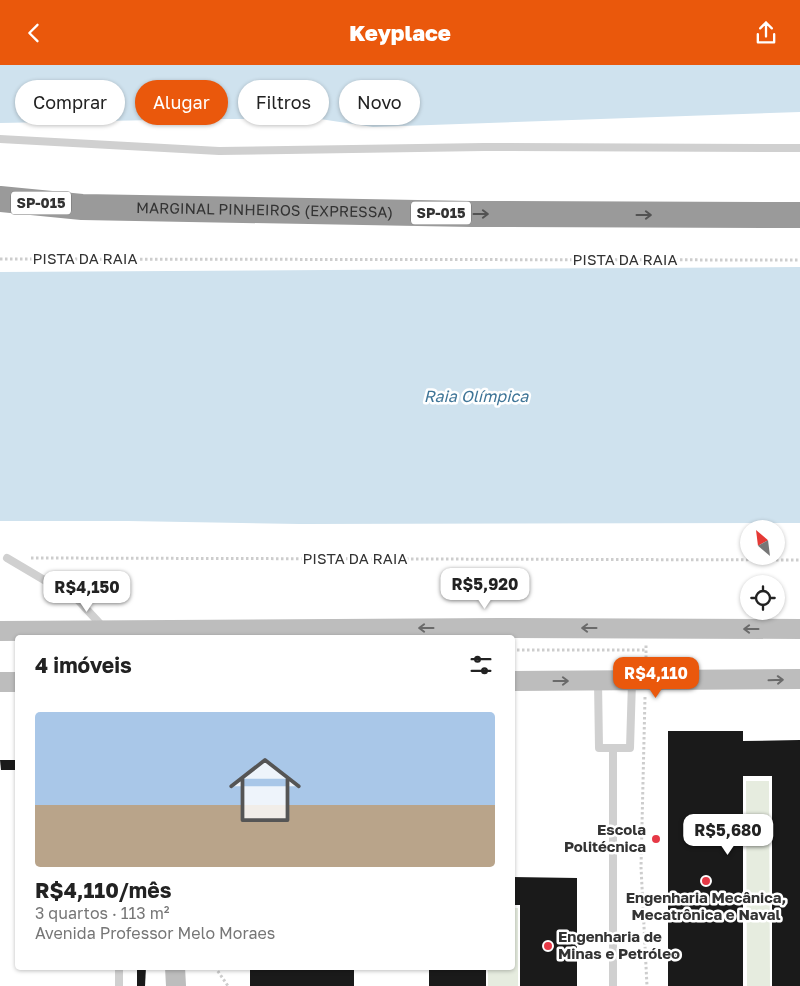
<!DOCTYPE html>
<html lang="pt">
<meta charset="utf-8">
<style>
body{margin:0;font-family:"Golos Text",sans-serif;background:#f6f6f6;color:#222;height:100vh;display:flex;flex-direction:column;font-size:19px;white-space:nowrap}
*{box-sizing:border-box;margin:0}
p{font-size:16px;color:#767676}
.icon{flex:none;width:28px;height:28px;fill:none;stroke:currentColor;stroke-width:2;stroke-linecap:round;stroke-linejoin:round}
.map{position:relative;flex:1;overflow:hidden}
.drawer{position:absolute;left:15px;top:570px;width:500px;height:335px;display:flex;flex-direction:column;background:#fff;border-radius:5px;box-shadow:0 1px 4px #0004}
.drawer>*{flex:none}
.banner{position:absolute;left:15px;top:15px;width:500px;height:45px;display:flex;gap:10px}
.needle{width:32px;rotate:332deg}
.fabs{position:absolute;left:740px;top:455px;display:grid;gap:10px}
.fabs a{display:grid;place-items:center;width:45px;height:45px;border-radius:50%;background:#fff;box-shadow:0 1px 4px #0004;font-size:25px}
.price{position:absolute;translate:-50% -42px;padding:0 11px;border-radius:10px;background:#fff;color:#222;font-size:16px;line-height:32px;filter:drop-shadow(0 1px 2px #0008)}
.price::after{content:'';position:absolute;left:50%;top:30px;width:15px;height:11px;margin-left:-8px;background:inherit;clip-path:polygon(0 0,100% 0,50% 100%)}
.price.active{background:#ea580c;color:#fff}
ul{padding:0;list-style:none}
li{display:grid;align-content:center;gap:10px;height:265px;padding:0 20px}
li+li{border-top:1px solid #e0e0e0}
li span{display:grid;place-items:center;height:155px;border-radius:5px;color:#555}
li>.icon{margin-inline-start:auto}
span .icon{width:90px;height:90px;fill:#fffc;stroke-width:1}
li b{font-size:21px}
h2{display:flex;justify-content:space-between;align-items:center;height:60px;padding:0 20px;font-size:21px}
.tag{padding:0 18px;border-radius:22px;background:#fff;box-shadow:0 1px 4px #0004;font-size:18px;line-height:45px}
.tag.active{background:#ea580c;color:#fff}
header{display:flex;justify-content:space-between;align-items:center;height:65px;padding:0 20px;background:#ea580c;color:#fff;font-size:22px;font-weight:800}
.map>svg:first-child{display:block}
</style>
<header><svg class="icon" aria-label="back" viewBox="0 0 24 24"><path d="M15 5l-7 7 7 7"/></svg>Keyplace<svg class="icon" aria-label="share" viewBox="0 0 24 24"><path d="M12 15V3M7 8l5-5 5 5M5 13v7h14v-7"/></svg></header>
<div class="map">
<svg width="800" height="921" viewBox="0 0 800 921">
<rect width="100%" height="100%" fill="#fff"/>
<g fill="#e6ecdf">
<path d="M746,716H769L770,921H747Z"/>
<path d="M513,843H518V921H488V903L512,902Z"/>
</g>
<g fill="#cfe2ee">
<path d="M0,0H800V47L373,62L320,54H208L0,58Z"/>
<path d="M800,202V458L300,459L128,456H0V207Z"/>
</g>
<g fill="#1a1a1a">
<path d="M668,666H743V676L800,675V921H772V711H743V921H668Z"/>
<path d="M0,695H18V705H1Z"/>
<path d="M512,812L577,813V921H520V840H512Z"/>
<path d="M137,902H146L145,921H137Z"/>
<rect x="250" y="902" width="104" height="19"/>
<rect x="429" y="902" width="57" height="19"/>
</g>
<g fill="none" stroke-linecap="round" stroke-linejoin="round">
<g stroke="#cdcdcd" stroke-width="3" stroke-dasharray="2.5 2.5" stroke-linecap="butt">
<path d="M0,194L800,195"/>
<path d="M31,493L800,495"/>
<path d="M512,585H646"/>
<path d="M646,598V579"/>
<path d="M645,632L641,802L647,921"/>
<path d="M215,902L228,921"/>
</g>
<g stroke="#d0d0d0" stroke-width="8">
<path d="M0,74L219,86L484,82L800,83"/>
<path d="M7,493L78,535L103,562"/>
<path d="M598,616L599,683H630L632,616"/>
<path d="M119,921V902"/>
<path d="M613,921V684"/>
</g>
<g stroke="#bdbdbd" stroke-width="20">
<path d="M0,566L498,563L800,564"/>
<path d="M512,616L800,614"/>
<path d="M0,617H18"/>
<path d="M175,902L176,921"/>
</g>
<path stroke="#9a9a9a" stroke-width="26" id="s1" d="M0,134L82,142L472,149L800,150"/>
</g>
<defs><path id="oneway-shaft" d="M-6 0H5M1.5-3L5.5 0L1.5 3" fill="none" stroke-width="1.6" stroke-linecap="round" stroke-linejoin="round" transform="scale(1.25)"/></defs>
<g stroke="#525252">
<use href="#oneway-shaft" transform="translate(481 149)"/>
<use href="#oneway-shaft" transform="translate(644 150)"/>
</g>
<g stroke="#6a6a6a">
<use href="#oneway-shaft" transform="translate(426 563) rotate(180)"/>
<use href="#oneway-shaft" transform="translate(589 563) rotate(-180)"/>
<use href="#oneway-shaft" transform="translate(751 564) rotate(-180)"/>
<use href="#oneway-shaft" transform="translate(776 615) rotate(-2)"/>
<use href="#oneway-shaft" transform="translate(561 616)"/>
</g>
<g fill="#e63946" stroke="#fff" stroke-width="2">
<circle cx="656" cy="774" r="5"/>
<circle cx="706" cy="816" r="5"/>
<circle cx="548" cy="881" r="5"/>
</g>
<g text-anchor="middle" stroke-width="5" stroke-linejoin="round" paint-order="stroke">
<g fill="#fff" stroke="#707070" stroke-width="1">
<rect x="11" y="126.5" width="60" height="23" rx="4"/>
<rect x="411" y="136.5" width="60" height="23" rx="4"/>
</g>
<g font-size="14" font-weight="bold" fill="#333">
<text x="41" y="143">SP-015</text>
<text x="441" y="153">SP-015</text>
</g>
<g font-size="15" fill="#333" stroke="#fff">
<text dy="5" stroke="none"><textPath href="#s1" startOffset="265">MARGINAL PINHEIROS (EXPRESSA)</textPath></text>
<text x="85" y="199">PISTA DA RAIA</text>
<text x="625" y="200">PISTA DA RAIA</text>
<text x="355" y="499">PISTA DA RAIA</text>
</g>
<g font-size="15" font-weight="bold" fill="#333" stroke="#fff" text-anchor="end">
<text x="646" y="770">Escola<tspan x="646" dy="17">Politécnica</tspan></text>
<text x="706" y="838" text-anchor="middle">Engenharia Mecânica,<tspan x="706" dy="17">Mecatrônica e Naval</tspan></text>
<text x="558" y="877" text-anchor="start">Engenharia de<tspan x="558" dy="17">Minas e Petróleo</tspan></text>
</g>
<g font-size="16" font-style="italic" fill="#3f7597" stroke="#fff">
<text x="476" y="337">Raia Olímpica</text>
</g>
</g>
</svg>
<div class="fabs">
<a><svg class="needle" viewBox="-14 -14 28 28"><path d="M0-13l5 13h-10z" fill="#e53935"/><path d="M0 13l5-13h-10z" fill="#767676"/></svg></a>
<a><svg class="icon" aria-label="locate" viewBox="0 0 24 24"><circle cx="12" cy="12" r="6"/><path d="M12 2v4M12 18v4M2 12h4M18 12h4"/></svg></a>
</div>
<b class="price" style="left:485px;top:545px">R$5,920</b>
<b class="price" style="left:87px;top:548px">R$4,150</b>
<b class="price active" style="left:656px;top:634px">R$4,110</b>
<b class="price" style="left:728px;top:791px">R$5,680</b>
<div class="banner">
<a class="tag">Comprar</a>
<a class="tag active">Alugar</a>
<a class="tag">Filtros</a>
<a class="tag">Novo</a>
</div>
<section class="drawer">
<h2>4 imóveis<svg class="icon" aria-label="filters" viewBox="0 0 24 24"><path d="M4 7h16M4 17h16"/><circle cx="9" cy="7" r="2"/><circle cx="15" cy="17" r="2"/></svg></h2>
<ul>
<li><span style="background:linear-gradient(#a9c7e8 60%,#b9a48a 0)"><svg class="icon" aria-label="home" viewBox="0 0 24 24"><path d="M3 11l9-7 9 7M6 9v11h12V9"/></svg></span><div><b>R$4,110/mês</b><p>3 quartos · 113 m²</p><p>Avenida Professor Melo Moraes</p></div></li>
</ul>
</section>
</div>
